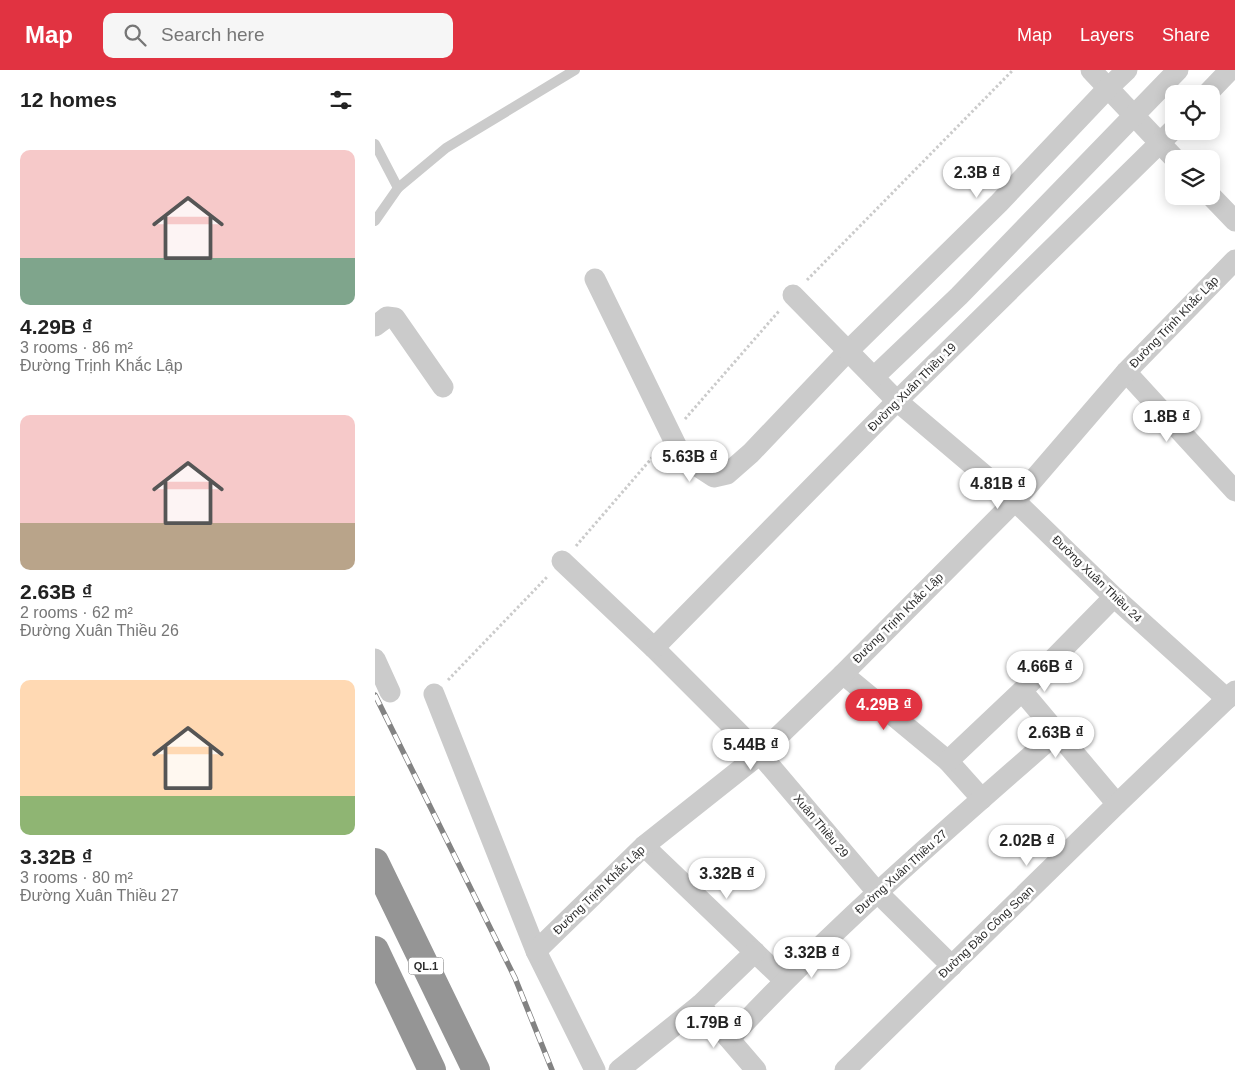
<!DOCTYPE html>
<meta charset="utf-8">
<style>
body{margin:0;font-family:Arial,sans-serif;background:#f6f6f6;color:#222;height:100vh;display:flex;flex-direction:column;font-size:19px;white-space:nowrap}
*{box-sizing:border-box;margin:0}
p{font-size:16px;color:#767676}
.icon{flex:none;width:28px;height:28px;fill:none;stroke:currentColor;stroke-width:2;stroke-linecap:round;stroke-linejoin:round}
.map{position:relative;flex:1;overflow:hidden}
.panel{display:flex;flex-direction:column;background:#fff;width:375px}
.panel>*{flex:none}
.fabs{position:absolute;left:790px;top:15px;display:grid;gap:10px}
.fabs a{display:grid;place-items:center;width:55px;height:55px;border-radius:10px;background:#fff;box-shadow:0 2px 12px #0003;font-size:25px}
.price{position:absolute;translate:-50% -42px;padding:0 11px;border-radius:18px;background:#fff;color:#222;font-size:16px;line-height:32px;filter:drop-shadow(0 1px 2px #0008)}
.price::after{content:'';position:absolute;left:50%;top:30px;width:15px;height:11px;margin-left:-8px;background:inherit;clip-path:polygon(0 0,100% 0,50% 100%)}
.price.current{background:#e13341;color:#fff}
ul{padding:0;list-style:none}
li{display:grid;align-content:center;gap:10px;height:265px;padding:0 20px}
li span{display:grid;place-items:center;height:155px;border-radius:10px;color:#555}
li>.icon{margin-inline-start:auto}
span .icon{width:90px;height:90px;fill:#fffc;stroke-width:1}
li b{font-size:21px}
h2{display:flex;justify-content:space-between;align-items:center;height:60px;padding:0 20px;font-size:21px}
header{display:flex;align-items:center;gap:30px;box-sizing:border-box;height:70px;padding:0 25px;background:#e13341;color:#fff}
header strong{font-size:24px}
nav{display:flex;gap:28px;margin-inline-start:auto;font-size:18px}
.search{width:350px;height:45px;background:#f6f6f6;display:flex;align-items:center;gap:12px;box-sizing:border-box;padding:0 18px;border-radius:10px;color:#767676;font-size:19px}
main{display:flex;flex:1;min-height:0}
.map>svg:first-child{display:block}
</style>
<header>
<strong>Map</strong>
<div class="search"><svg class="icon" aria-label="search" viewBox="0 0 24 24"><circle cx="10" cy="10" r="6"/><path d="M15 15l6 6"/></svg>Search here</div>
<nav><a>Map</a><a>Layers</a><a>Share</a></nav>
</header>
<main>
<section class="panel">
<h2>12 homes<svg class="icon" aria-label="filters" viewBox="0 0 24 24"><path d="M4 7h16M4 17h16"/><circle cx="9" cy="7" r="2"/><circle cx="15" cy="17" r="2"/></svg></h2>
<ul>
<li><span style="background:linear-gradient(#f6c9c9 70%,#7fa58c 0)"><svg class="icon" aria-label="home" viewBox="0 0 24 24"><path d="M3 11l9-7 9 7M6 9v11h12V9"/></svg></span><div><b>4.29B ₫</b><p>3 rooms · 86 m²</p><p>Đường Trịnh Khắc Lập</p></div></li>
<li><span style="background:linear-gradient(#f6c9c9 70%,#b9a48a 0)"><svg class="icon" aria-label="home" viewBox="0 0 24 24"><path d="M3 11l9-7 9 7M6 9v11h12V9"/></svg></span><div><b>2.63B ₫</b><p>2 rooms · 62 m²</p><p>Đường Xuân Thiều 26</p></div></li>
<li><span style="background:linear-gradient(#ffd9b3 75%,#8fb573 0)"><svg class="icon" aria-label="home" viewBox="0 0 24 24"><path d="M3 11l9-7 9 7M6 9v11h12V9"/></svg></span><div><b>3.32B ₫</b><p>3 rooms · 80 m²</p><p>Đường Xuân Thiều 27</p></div></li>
</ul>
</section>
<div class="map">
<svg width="860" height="1000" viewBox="0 0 860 1000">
<rect width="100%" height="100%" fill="#fff"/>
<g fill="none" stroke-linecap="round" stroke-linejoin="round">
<g stroke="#cbcbcb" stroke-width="3" stroke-dasharray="2.5 2.5" stroke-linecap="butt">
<path d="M432,210L638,0"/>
<path d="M310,349L404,241"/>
<path d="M201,476L282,382"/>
<path d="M73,610L173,506"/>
</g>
<g stroke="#cbcbcb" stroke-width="10">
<path d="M0,74L23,118"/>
<path d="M0,151L23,118L71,78L200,0"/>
</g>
<g stroke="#cbcbcb" stroke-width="21">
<path d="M716,0L800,89"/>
<path d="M832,24L855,0"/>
<path d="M836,126L860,151"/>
<path d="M220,209L304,381L316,392L339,407L352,404L376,383L474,280L624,133L733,18L752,0"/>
<path d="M418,225L522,331L640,431L739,527L852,629"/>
<path d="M0,256L12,247L20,248L68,317"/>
<path d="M751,302L860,421"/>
<path d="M499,307L584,226L803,0"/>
<path d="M187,491L279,578L385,684L502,822L577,896"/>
<path d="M279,578L522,331L799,59"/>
<path d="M0,589L15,622"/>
<path d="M468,604L573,691L607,729"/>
<path d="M647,621L742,734"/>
<path d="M59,624L161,881L220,1000"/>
<path d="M573,691L647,621L739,527"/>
<path d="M269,776L409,910"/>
<path d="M161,881L269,776L385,684L468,604L640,431L751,302L860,190"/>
<path d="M325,935L381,1000"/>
<path d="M353,967L359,964C460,856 571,760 682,663"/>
<path d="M244,1000L325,935L380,882"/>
<path d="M470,1000L742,734L860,621"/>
</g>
<g stroke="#959595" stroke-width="28">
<path d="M0,792L101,1000"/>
<path d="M0,880L57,1000"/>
</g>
<g stroke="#838383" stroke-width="5.5">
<path id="rail" d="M0,625L140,908L177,1000"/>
</g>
<use href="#rail" stroke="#fff" stroke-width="4" stroke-dasharray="11" stroke-linecap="butt"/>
</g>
<g text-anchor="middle" stroke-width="5" stroke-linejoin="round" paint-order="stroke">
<rect fill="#fff" stroke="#6d6d6d" stroke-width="1" x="33.5" y="887.5" width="35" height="17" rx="4"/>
<g font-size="11" font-weight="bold" fill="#2e2e2e">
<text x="51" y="900">QL.1</text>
</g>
<g font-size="12" fill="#2e2e2e" stroke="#fff">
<text transform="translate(799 252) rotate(-46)" y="4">Đường Trịnh Khắc Lập</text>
<text transform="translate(537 317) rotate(-45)" y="4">Đường Xuân Thiều 19</text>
<text transform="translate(722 509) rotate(44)" y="4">Đường Xuân Thiều 24</text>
<text transform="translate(523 548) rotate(-45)" y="4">Đường Trịnh Khắc Lập</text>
<text transform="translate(446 756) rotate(50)" y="4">Xuân Thiều 29</text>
<text transform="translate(526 802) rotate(-42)" y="4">Đường Xuân Thiều 27</text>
<text transform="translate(224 820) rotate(-44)" y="4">Đường Trịnh Khắc Lập</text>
<text transform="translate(611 862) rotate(-44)" y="4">Đường Đào Công Soạn</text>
</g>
</g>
</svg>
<div class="fabs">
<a><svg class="icon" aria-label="locate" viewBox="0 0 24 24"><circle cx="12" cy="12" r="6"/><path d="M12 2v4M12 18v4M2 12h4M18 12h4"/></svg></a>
<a><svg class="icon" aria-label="layers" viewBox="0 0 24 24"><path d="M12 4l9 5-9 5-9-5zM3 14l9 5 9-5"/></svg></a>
</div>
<b class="price" style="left:602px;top:129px">2.3B ₫</b>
<b class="price" style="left:792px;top:373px">1.8B ₫</b>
<b class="price" style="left:315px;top:413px">5.63B ₫</b>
<b class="price" style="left:623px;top:440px">4.81B ₫</b>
<b class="price" style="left:670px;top:623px">4.66B ₫</b>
<b class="price current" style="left:509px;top:661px">4.29B ₫</b>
<b class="price" style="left:681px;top:689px">2.63B ₫</b>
<b class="price" style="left:376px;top:701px">5.44B ₫</b>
<b class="price" style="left:652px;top:797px">2.02B ₫</b>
<b class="price" style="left:352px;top:830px">3.32B ₫</b>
<b class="price" style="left:437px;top:909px">3.32B ₫</b>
<b class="price" style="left:339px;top:979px">1.79B ₫</b>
</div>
</main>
